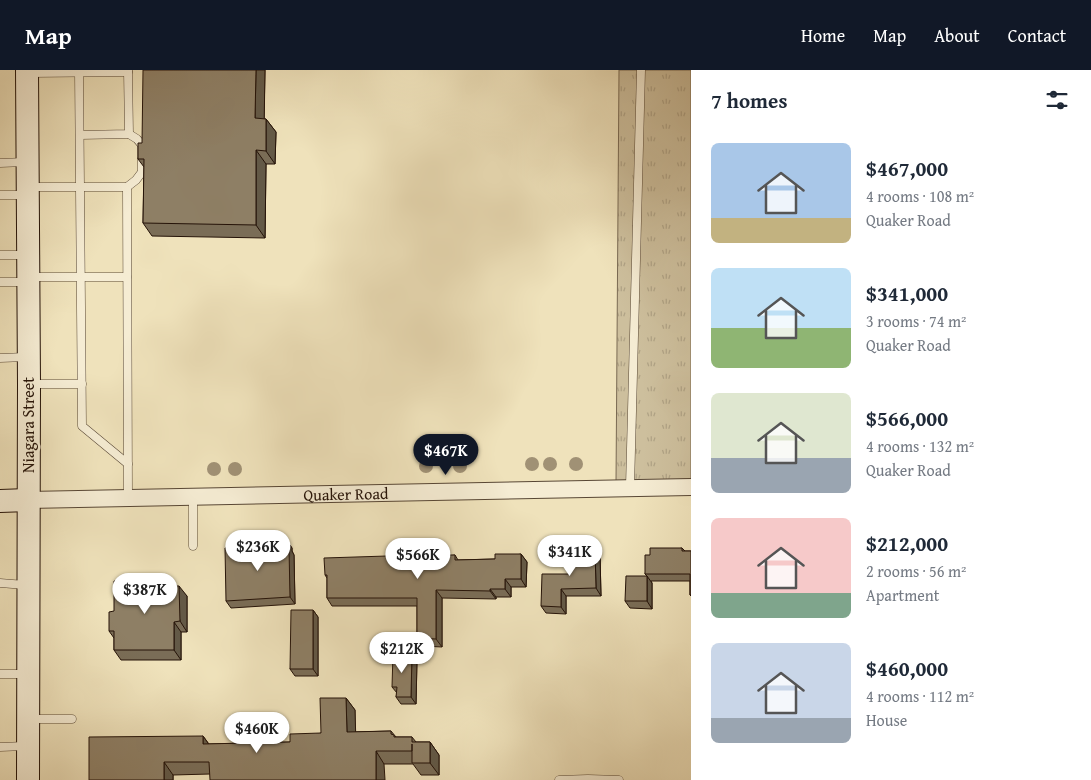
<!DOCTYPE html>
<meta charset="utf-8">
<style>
body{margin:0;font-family:"Gentium Book Plus",serif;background:#f6f6f7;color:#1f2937;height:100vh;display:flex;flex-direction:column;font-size:19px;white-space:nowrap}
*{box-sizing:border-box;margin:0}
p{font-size:16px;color:#747a83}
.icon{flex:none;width:28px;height:28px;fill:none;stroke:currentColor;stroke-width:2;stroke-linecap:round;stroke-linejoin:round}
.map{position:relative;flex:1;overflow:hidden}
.drawer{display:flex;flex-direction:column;background:#fff;width:400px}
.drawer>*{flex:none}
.price{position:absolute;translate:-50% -42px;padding:0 11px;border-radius:18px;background:#fff;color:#222;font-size:16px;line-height:32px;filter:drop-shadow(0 1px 2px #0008)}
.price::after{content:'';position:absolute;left:50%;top:30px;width:15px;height:11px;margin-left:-8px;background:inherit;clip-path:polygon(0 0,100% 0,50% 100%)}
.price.active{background:#111827;color:#fff}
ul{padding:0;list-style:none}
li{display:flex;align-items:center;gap:15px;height:125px;padding:0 20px}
li span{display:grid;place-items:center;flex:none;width:140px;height:100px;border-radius:8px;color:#555}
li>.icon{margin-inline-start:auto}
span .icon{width:60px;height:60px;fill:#fffc;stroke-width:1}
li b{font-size:21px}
h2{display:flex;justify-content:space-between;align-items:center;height:60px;padding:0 20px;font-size:21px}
header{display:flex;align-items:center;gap:30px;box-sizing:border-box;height:70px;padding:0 25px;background:#111827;color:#fff}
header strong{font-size:24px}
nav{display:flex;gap:28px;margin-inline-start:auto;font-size:18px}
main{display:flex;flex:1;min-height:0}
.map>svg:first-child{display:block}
</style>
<header>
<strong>Map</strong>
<nav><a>Home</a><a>Map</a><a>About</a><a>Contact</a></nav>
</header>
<main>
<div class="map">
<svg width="691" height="710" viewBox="0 0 691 710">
<defs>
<pattern id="grass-tufts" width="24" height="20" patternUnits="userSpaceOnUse" patternTransform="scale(1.25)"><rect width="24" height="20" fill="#cdbf9d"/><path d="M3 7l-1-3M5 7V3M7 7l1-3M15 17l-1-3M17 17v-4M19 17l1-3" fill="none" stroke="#b0a386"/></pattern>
</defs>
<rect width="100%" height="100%" fill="#efe2bb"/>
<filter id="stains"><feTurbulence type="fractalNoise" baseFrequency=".004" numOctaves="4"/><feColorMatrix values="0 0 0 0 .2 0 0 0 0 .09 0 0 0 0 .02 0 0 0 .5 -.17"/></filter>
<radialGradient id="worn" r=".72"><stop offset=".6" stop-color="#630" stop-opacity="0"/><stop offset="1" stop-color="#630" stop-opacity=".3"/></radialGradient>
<path fill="url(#grass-tufts)" stroke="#796952" d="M619,0H691V409L616,412Z"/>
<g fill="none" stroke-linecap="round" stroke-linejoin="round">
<g stroke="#584735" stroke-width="9">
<g id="lane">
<path d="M79,0L82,356L128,394"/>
<path d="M30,3L128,2"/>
<path d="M80,65L129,64L128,0"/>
<path d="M0,93L25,92"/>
<path d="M29,117H127L136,110L142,102V75L137,69L129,64"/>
<path d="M127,117L128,428"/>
<path d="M0,125H26"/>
<path d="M0,185H26"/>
<path d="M29,207H127"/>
<path d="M0,212H25"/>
<path d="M0,288L26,287"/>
<path d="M31,314H82"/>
<path d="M630,417L641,0"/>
<path d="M193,427V476"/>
<path d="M0,513L25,515"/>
<path d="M0,604H25"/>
<path d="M30,649H72"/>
<path d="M0,677L25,676"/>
<path d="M559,710L588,709L619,710"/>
</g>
</g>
<g stroke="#584735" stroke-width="18">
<g id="street">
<path id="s1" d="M28,430L691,417"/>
</g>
</g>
<g stroke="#251308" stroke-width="24">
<g id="secondary">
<path d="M27,0L29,314L28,710"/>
<path d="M0,431L28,430"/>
</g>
</g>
<use href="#lane" stroke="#f5ecd3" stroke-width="8"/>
<use href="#street" stroke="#f5ecd3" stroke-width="16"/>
<use href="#secondary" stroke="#f5ecd3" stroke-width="22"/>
</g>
<g fill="#a09175">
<circle cx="532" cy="394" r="7"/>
<circle cx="550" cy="394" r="7"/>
<circle cx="576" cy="394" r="7"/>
<circle cx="426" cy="396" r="7"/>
<circle cx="460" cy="396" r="7"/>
<circle cx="214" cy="399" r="7"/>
<circle cx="235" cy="399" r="7"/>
</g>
<g fill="#7a6d57" stroke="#251308">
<path d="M265,0L264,49H266L276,62L275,94H266L265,168L152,166L143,153L144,97L138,89L142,73Z"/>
<path d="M287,471L292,478V481L294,485L295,534L231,538L226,531L265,477Z"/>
<path d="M682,478L685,481H691V526L690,525V511H651L652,513V539L630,538L625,531L647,506L645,504L650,485Z"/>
<path d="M521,484L527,492L526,517H511V527H496V529L442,528V577L423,576L417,568V536H332L327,528V508L325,505L389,489H429L455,485L458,490L495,489Z"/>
<path d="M600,485L601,526H566V544L546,543L541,536Z"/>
<path d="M177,516L187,526V562H181V590H121L114,580V568L109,561Z"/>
<path d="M313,540L318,547V606H295L290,599Z"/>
<path d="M417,590L416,634H401L396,627L397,623L392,617Z"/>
<path d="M346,628L355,640V662L391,661L396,667H412L416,672H430L439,685V705H421L413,694H384L210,704L173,705V710H89L203,666L209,674L290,672L321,663Z"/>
</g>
<g fill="#635947" stroke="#251308">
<path d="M256,0H265L264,62L255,48Z"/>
<path d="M266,49L276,62L275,94L266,81Z"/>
<path d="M256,80L266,94L265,168L256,155Z"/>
<path d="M287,471L292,478V481L294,485L295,534L290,527Z"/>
<path d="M595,478L600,485L601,526L596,518Z"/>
<path d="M521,484L527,492L526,517L521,509Z"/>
<path d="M647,506L652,513V539L647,531Z"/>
<path d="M505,509L511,517V527L505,519Z"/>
<path d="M173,511L179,519V516L187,526V562L180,551L173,516Z"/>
<path d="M490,519L496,527V529L490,521Z"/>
<path d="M561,519L566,526V544L561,537Z"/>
<path d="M436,520L442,528V577L436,569Z"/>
<path d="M313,540L318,547V606L313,599Z"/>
<path d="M174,552L181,562V590L174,580Z"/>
<path d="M412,583L417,590L416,634L411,627Z"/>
<path d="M346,628L355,640L356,675L347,662Z"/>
<path d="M203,666L212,679L203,674Z"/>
<path d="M430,672L439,685V705L430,693Z"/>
<path d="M376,681L384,694L385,710H376Z"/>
<path d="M164,692L173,705V710H164Z"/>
</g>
<g fill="#8e7f65" stroke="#251308">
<path d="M143,0H256L255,48L266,49V81L256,80V155L143,153L144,89H138V73H142Z"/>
<path d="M265,471H287V478H289L290,527L226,531L225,478L265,477Z"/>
<path d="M569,478H595L596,518L561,519V537L541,536L542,504H569Z"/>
<path d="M650,478H682V481H691V525H690V504H645V485H650Z"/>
<path d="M495,484H521V509H505V519H490V521L436,520V569L417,568V528H327V505H325L324,488L387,486V489H429V485H455V490L495,489Z"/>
<path d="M626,506H647V531H625Z"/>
<path d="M114,511H173V516H179L180,551L174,552V580H114V561H109V542L114,541Z"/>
<path d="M291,540H313V599H290Z"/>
<path d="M393,583H412L411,627H396L397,617H392Z"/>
<path d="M320,628H346L347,662L391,661V664L394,665V667H412V672H430V693H412V674V681H376V710H210L209,692H164V710H89V667L203,666V674L290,672V664L321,663Z"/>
</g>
<g text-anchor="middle" stroke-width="5" stroke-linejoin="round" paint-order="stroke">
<g font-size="16" fill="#251308" stroke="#f5ecd3">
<text transform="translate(28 355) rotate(-90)" y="6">Niagara Street</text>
<text dy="6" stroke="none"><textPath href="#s1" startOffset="318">Quaker Road</textPath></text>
</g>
</g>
<rect width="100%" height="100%" filter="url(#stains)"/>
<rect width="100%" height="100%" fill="url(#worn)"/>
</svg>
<b class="price active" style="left:446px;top:406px">$467K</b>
<b class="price" style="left:258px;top:502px">$236K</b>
<b class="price" style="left:570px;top:507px">$341K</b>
<b class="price" style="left:418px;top:510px">$566K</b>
<b class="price" style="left:145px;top:545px">$387K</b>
<b class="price" style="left:402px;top:604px">$212K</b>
<b class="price" style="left:257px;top:684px">$460K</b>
</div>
<section class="drawer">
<h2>7 homes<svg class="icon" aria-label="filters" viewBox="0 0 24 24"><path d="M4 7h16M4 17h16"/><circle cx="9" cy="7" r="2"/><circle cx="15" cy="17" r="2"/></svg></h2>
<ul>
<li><span style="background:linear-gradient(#a9c7e8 75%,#c2b280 0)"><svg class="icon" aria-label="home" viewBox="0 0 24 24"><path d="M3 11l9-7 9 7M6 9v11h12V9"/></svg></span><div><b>$467,000</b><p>4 rooms · 108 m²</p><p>Quaker Road</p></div></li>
<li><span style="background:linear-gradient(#bfe0f5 60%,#8fb573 0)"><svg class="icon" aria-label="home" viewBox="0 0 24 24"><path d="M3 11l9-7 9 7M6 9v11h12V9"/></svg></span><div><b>$341,000</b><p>3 rooms · 74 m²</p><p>Quaker Road</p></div></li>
<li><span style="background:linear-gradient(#dfe7d0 65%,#9aa5b1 0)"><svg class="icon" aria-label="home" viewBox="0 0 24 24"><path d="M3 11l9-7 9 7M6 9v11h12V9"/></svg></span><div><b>$566,000</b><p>4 rooms · 132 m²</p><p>Quaker Road</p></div></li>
<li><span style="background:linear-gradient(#f6c9c9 75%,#7fa58c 0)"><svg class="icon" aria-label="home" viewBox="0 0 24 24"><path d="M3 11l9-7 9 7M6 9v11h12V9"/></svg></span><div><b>$212,000</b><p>2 rooms · 56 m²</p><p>Apartment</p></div></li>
<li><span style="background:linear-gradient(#c9d6e8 75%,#9aa5b1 0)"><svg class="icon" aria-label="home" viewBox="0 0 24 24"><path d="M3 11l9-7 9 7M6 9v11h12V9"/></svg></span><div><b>$460,000</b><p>4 rooms · 112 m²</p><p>House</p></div></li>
</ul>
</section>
</main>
